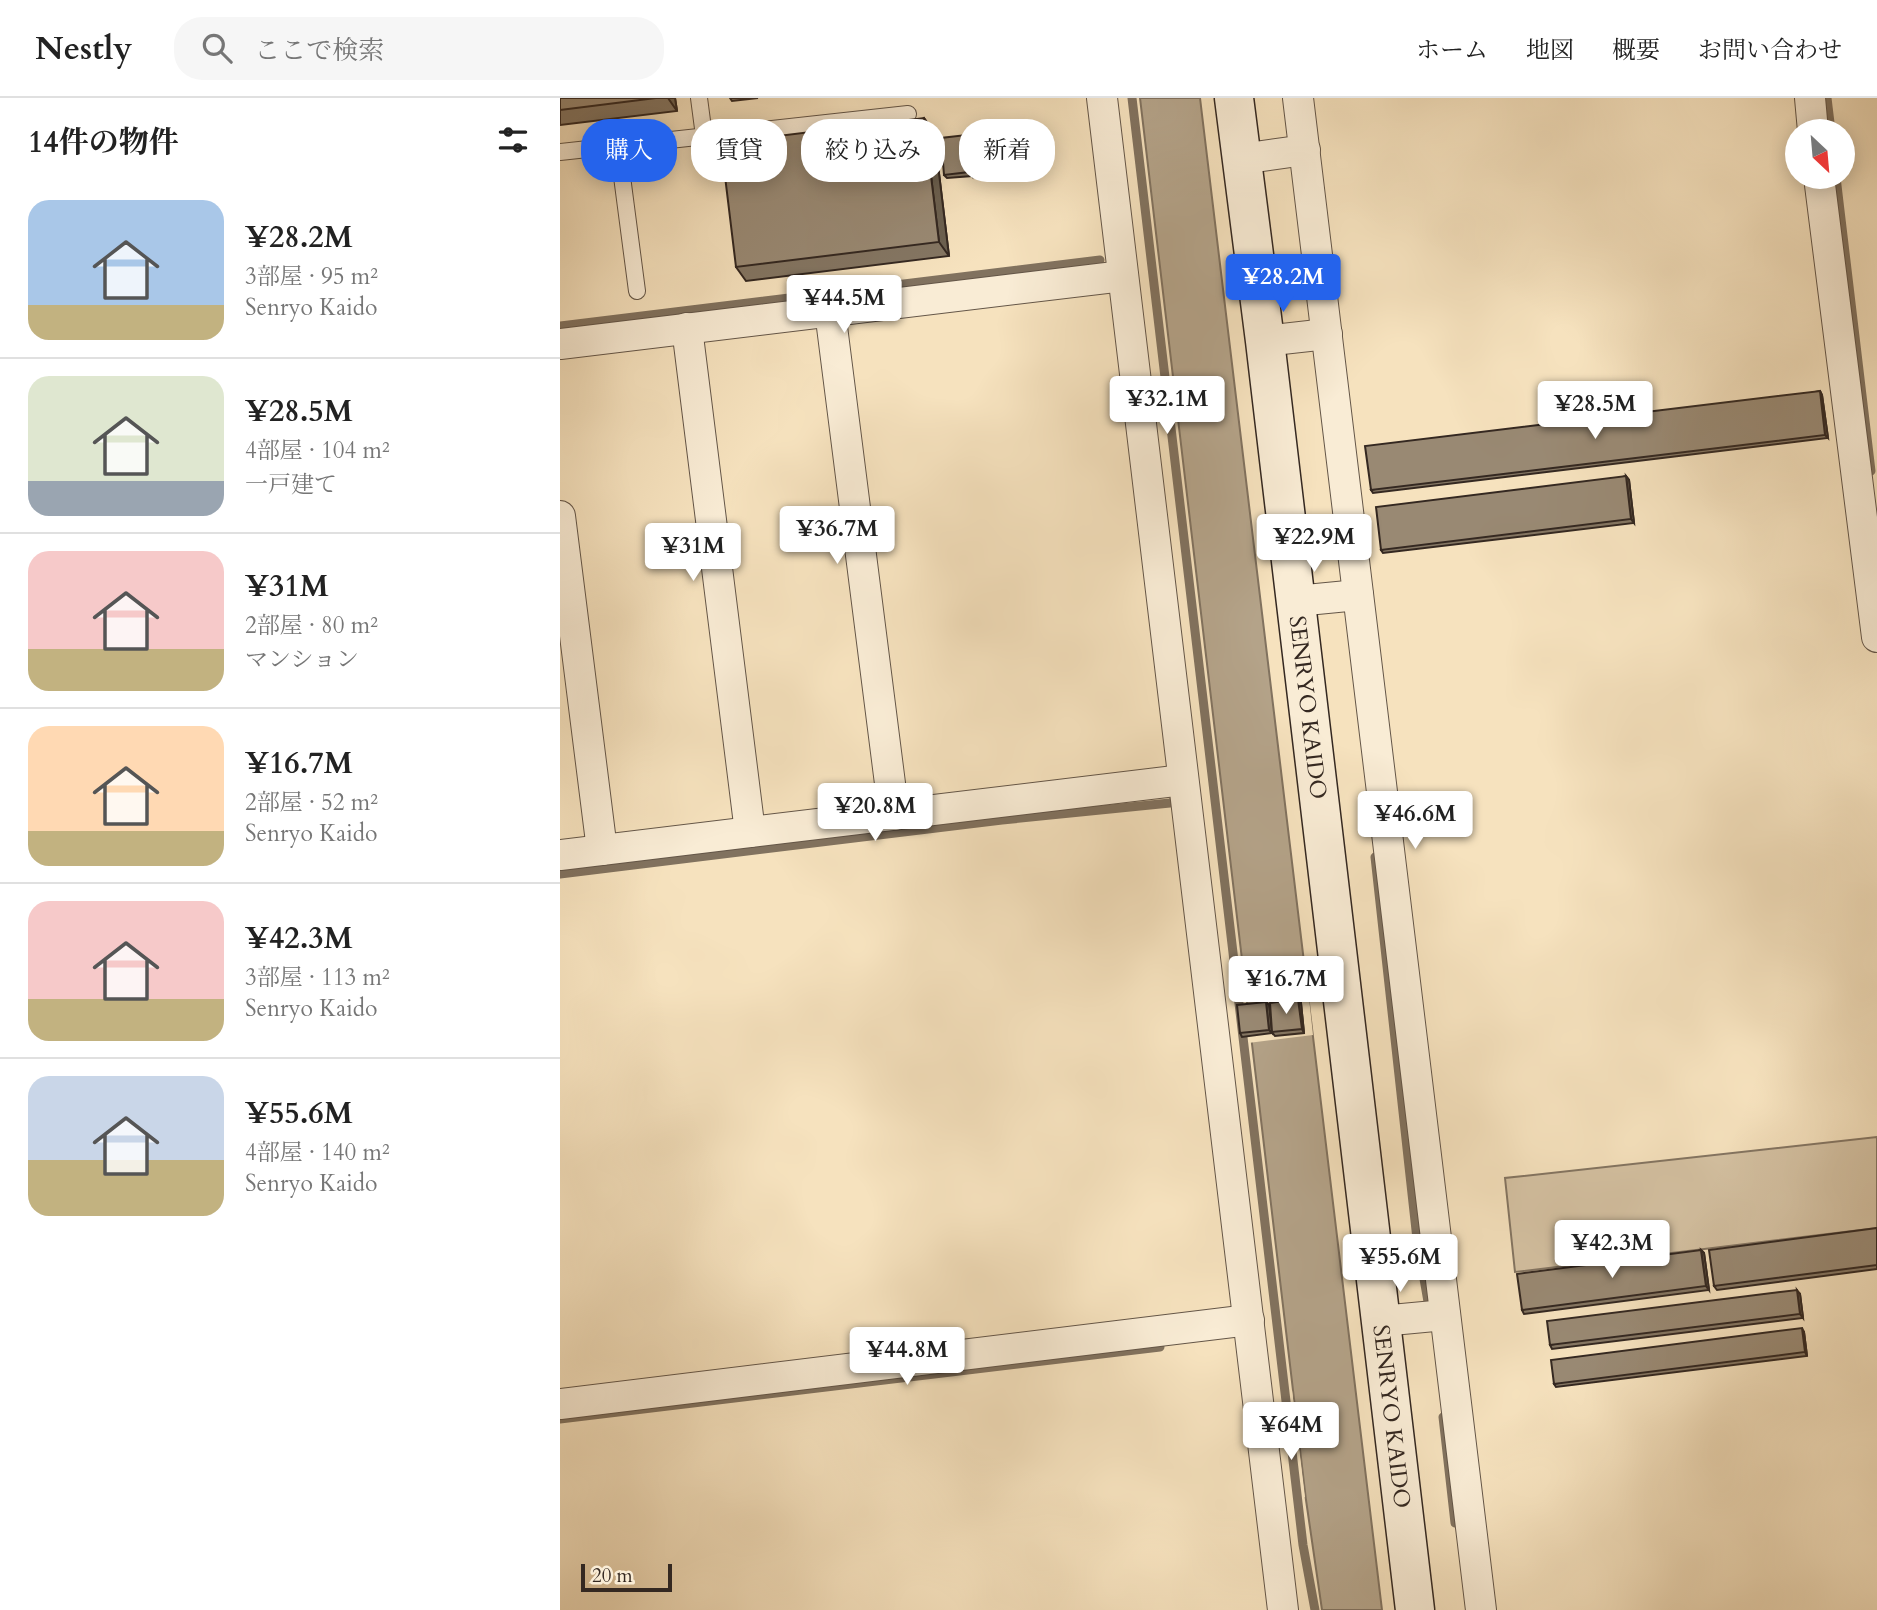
<!DOCTYPE html>
<html lang="ja">
<meta charset="utf-8">
<style>
body{margin:0;font-family:Cardo,"Noto Serif JP",serif;background:#f6f6f6;color:#222;height:100vh;display:flex;flex-direction:column;font-size:26px;white-space:nowrap}
*{box-sizing:border-box;margin:0}
p{font-size:23px;color:#767676}
.icon{flex:none;width:38px;height:38px;fill:none;stroke:currentColor;stroke-width:2;stroke-linecap:round;stroke-linejoin:round}
.map{position:relative;flex:1;overflow:hidden}
.side{display:flex;flex-direction:column;background:#fff;width:560px}
.side>*{flex:none}
.banner{position:absolute;left:21px;top:21px;width:665px;height:63px;display:flex;gap:14px}
.needle{width:46px;rotate:154deg}
.buttons{position:absolute;left:1225px;top:21px;display:grid;gap:14px}
.buttons a{display:grid;place-items:center;width:70px;height:70px;border-radius:50%;background:#fff;box-shadow:0 4px 18px #0003;font-size:35px}
.scale{position:absolute;left:21px;bottom:18px;width:91px;box-sizing:border-box;padding-left:7px;border:4px solid #342821;border-top:0;font-size:19px;line-height:24px;white-space:nowrap;color:#342821;-webkit-text-stroke:5px #f9ecd5;paint-order:stroke}
.price{position:absolute;translate:-50% -60px;padding:0 16px;border-radius:7px;background:#fff;color:#222;font-size:23px;line-height:46px;filter:drop-shadow(0 2px 4px #0008)}
.price::after{content:'';position:absolute;left:50%;top:42px;width:21px;height:16px;margin-left:-10px;background:inherit;clip-path:polygon(0 0,100% 0,50% 100%)}
.price.on{background:#2563eb;color:#fff}
ul{padding:0;list-style:none}
li{display:flex;align-items:center;gap:21px;height:175px;padding:0 28px}
li+li{border-top:2px solid #e0e0e0}
li span{display:grid;place-items:center;flex:none;width:196px;height:140px;border-radius:21px;color:#555}
li>.icon{margin-inline-start:auto}
span .icon{width:84px;height:84px;fill:#fffc;stroke-width:1}
li b{font-size:30px}
h2{display:flex;justify-content:space-between;align-items:center;height:84px;padding:0 28px;font-size:30px}
.tag{padding:0 24px;border-radius:28px;background:#fff;box-shadow:0 4px 18px #0003;font-size:24px;line-height:63px}
.tag.on{background:#2563eb;color:#fff}
header{display:flex;align-items:center;gap:42px;box-sizing:border-box;height:98px;padding:0 35px;background:#fff;border-bottom:2px solid #e0e0e0}
header strong{font-size:33px}
nav{display:flex;gap:38px;margin-inline-start:auto;font-size:24px}
.search{width:490px;height:63px;background:#f6f6f6;display:flex;align-items:center;gap:18px;box-sizing:border-box;padding:0 24px;border-radius:28px;color:#767676;font-size:26px}
main{display:flex;flex:1;min-height:0}
.map>svg:first-child{display:block}
</style>
<header>
<strong>Nestly</strong>
<div class="search"><svg class="icon" aria-label="search" viewBox="0 0 24 24"><circle cx="10" cy="10" r="6"/><path d="M15 15l6 6"/></svg>ここで検索</div>
<nav><a>ホーム</a><a>地図</a><a>概要</a><a>お問い合わせ</a></nav>
</header>
<main>
<section class="side">
<h2>14件の物件<svg class="icon" aria-label="filters" viewBox="0 0 24 24"><path d="M4 7h16M4 17h16"/><circle cx="9" cy="7" r="2"/><circle cx="15" cy="17" r="2"/></svg></h2>
<ul>
<li><span style="background:linear-gradient(#a9c7e8 75%,#c2b280 0)"><svg class="icon" aria-label="home" viewBox="0 0 24 24"><path d="M3 11l9-7 9 7M6 9v11h12V9"/></svg></span><div><b>¥28.2M</b><p>3部屋 · 95 m²</p><p>Senryo Kaido</p></div></li>
<li><span style="background:linear-gradient(#dfe7d0 75%,#9aa5b1 0)"><svg class="icon" aria-label="home" viewBox="0 0 24 24"><path d="M3 11l9-7 9 7M6 9v11h12V9"/></svg></span><div><b>¥28.5M</b><p>4部屋 · 104 m²</p><p>一戸建て</p></div></li>
<li><span style="background:linear-gradient(#f6c9c9 70%,#c2b280 0)"><svg class="icon" aria-label="home" viewBox="0 0 24 24"><path d="M3 11l9-7 9 7M6 9v11h12V9"/></svg></span><div><b>¥31M</b><p>2部屋 · 80 m²</p><p>マンション</p></div></li>
<li><span style="background:linear-gradient(#ffd9b3 75%,#c2b280 0)"><svg class="icon" aria-label="home" viewBox="0 0 24 24"><path d="M3 11l9-7 9 7M6 9v11h12V9"/></svg></span><div><b>¥16.7M</b><p>2部屋 · 52 m²</p><p>Senryo Kaido</p></div></li>
<li><span style="background:linear-gradient(#f6c9c9 70%,#c2b280 0)"><svg class="icon" aria-label="home" viewBox="0 0 24 24"><path d="M3 11l9-7 9 7M6 9v11h12V9"/></svg></span><div><b>¥42.3M</b><p>3部屋 · 113 m²</p><p>Senryo Kaido</p></div></li>
<li><span style="background:linear-gradient(#c9d6e8 60%,#c2b280 0)"><svg class="icon" aria-label="home" viewBox="0 0 24 24"><path d="M3 11l9-7 9 7M6 9v11h12V9"/></svg></span><div><b>¥55.6M</b><p>4部屋 · 140 m²</p><p>Senryo Kaido</p></div></li>
</ul>
</section>
<div class="map">
<svg width="1317" height="1512" viewBox="0 0 1317 1512">
<rect width="100%" height="100%" fill="#f6e2be"/>
<filter id="stains"><feTurbulence type="fractalNoise" baseFrequency=".00286" numOctaves="4"/><feColorMatrix values="0 0 0 0 .2 0 0 0 0 .09 0 0 0 0 .02 0 0 0 .5 -.17"/></filter>
<radialGradient id="worn" r=".72"><stop offset=".6" stop-color="#630" stop-opacity="0"/><stop offset="1" stop-color="#630" stop-opacity=".3"/></radialGradient>
<path fill="#d5c2a3" stroke="#847562" stroke-width="2" d="M1317,1039V1130L955,1174L945,1080Z"/>
<path fill="#b4a389" stroke="#81725f" stroke-width="2" d="M580,0H640L822,1512H762L746,1402Z"/>
<g fill="#f6e2be">
<path d="M749,900L753,937L688,945L683,907Z"/>
<path d="M730,1292H732L745,1399L742,1400Z"/>
</g>
<g fill="none" stroke-linecap="round" stroke-linejoin="round">
<g stroke="#81725f" stroke-width="9">
<path d="M572,0L743,1447L755,1512"/>
<path d="M1267,0L1271,33"/>
<path d="M1276,79L1311,373"/>
<path d="M0,228L540,162"/>
<path d="M815,759L857,1141L870,1215"/>
<path d="M0,776L442,722L610,705L618,701"/>
<path d="M883,1319L895,1425"/>
<path d="M0,1321L600,1249"/>
</g>
<g stroke="#645648" stroke-width="18">
<g id="lane">
<path d="M139,0L144,38"/>
<path d="M58,48L77,193"/>
<path d="M0,54L348,16"/>
</g>
</g>
<g stroke="#645648" stroke-width="32">
<g id="street">
<path d="M542,0L723,1512"/>
<path d="M738,0L921,1512"/>
<path d="M1250,0L1253,33"/>
<path d="M681,61L745,52"/>
<path d="M1259,79L1317,539"/>
<path d="M270,213L334,717"/>
<path d="M127,230L190,734"/>
<path d="M705,243L767,236"/>
<path d="M0,246L563,178"/>
<path d="M0,418L42,752"/>
<path d="M736,503L798,497"/>
<path d="M0,757L623,682"/>
<path d="M821,1223L885,1217"/>
<path d="M0,1306L689,1222"/>
</g>
</g>
<g stroke="#342821" stroke-width="41">
<g id="secondary">
<path id="s1" d="M674,0L705,243L855,1512"/>
</g>
</g>
<use href="#lane" stroke="#f9ecd5" stroke-width="16"/>
<use href="#street" stroke="#f9ecd5" stroke-width="30"/>
<use href="#secondary" stroke="#f9ecd5" stroke-width="38"/>
</g>
<g fill="#847663" stroke="#342821" stroke-width="2">
<path d="M0,0H115L117,13L0,27Z"/>
<path d="M170,0H198L172,3Z"/>
<path d="M364,20L374,34L389,158L186,183L176,169Z"/>
<path d="M406,37L408,41L412,78L387,80L384,77Z"/>
<path d="M1260,293L1262,297L1268,340L813,395L811,392Z"/>
<path d="M1066,378L1069,382L1074,425L823,455L821,452Z"/>
<path d="M706,904L709,907L712,935L682,939L680,935Z"/>
<path d="M741,905L744,935L715,938L712,934Z"/>
<path d="M1317,1130V1171L1157,1192L1154,1188Z"/>
<path d="M1141,1152L1144,1155L1149,1192L964,1216L962,1212Z"/>
<path d="M1240,1196L1243,1220L992,1251L990,1247Z"/>
<path d="M1244,1234L1247,1258L996,1289L994,1286Z"/>
</g>
<g fill="#6b6050" stroke="#342821" stroke-width="2">
<path d="M108,0H115L117,13Z"/>
<path d="M364,20L374,34L389,158L379,144Z"/>
<path d="M406,37L408,41L412,78L409,74Z"/>
<path d="M1260,293L1262,297L1268,340L1265,337Z"/>
<path d="M1066,378L1069,382L1074,425L1071,421Z"/>
<path d="M738,901L741,905L744,935L742,931Z"/>
<path d="M706,904L709,907L712,935L709,932Z"/>
<path d="M1141,1152L1144,1155L1149,1192L1146,1188Z"/>
<path d="M1237,1192L1240,1196L1243,1220L1240,1216Z"/>
<path d="M1242,1230L1244,1234L1247,1258L1245,1254Z"/>
</g>
<g fill="#998973" stroke="#342821" stroke-width="2">
<path d="M0,0H96L0,12Z"/>
<path d="M364,20L379,144L176,169L161,45Z"/>
<path d="M406,37L409,74L384,77L381,40Z"/>
<path d="M1260,293L1265,337L811,392L805,348Z"/>
<path d="M1066,378L1071,421L821,452L816,409Z"/>
<path d="M738,901L742,931L712,934L710,905Z"/>
<path d="M706,904L709,932L680,935L677,907Z"/>
<path d="M1317,1130V1167L1154,1188L1149,1152Z"/>
<path d="M1141,1152L1146,1188L962,1212L957,1176Z"/>
<path d="M1237,1192L1240,1216L990,1247L987,1223Z"/>
<path d="M1242,1230L1245,1254L994,1286L991,1262Z"/>
</g>
<g text-anchor="middle" stroke-width="7" stroke-linejoin="round" paint-order="stroke">
<g font-size="23" fill="#342821" stroke="#f9ecd5">
<text dy="8" stroke="none"><textPath href="#s1" startOffset="614">SENRYO KAIDO</textPath></text>
<text dy="8" stroke="none"><textPath href="#s1" startOffset="1328">SENRYO KAIDO</textPath></text>
</g>
</g>
<rect width="100%" height="100%" filter="url(#stains)"/>
<rect width="100%" height="100%" fill="url(#worn)"/>
</svg>
<div class="buttons">
<a><svg class="needle" viewBox="-14 -14 28 28"><path d="M0-13l5 13h-10z" fill="#e53935"/><path d="M0 13l5-13h-10z" fill="#767676"/></svg></a>
</div>
<div class="scale">20 m</div>
<b class="price on" style="left:723px;top:216px">¥28.2M</b>
<b class="price" style="left:284px;top:237px">¥44.5M</b>
<b class="price" style="left:607px;top:338px">¥32.1M</b>
<b class="price" style="left:1035px;top:343px">¥28.5M</b>
<b class="price" style="left:277px;top:468px">¥36.7M</b>
<b class="price" style="left:754px;top:476px">¥22.9M</b>
<b class="price" style="left:133px;top:485px">¥31M</b>
<b class="price" style="left:315px;top:745px">¥20.8M</b>
<b class="price" style="left:855px;top:753px">¥46.6M</b>
<b class="price" style="left:726px;top:918px">¥16.7M</b>
<b class="price" style="left:1052px;top:1182px">¥42.3M</b>
<b class="price" style="left:840px;top:1196px">¥55.6M</b>
<b class="price" style="left:347px;top:1289px">¥44.8M</b>
<b class="price" style="left:731px;top:1364px">¥64M</b>
<div class="banner">
<a class="tag on">購入</a>
<a class="tag">賃貸</a>
<a class="tag">絞り込み</a>
<a class="tag">新着</a>
</div>
</div>
</main>
